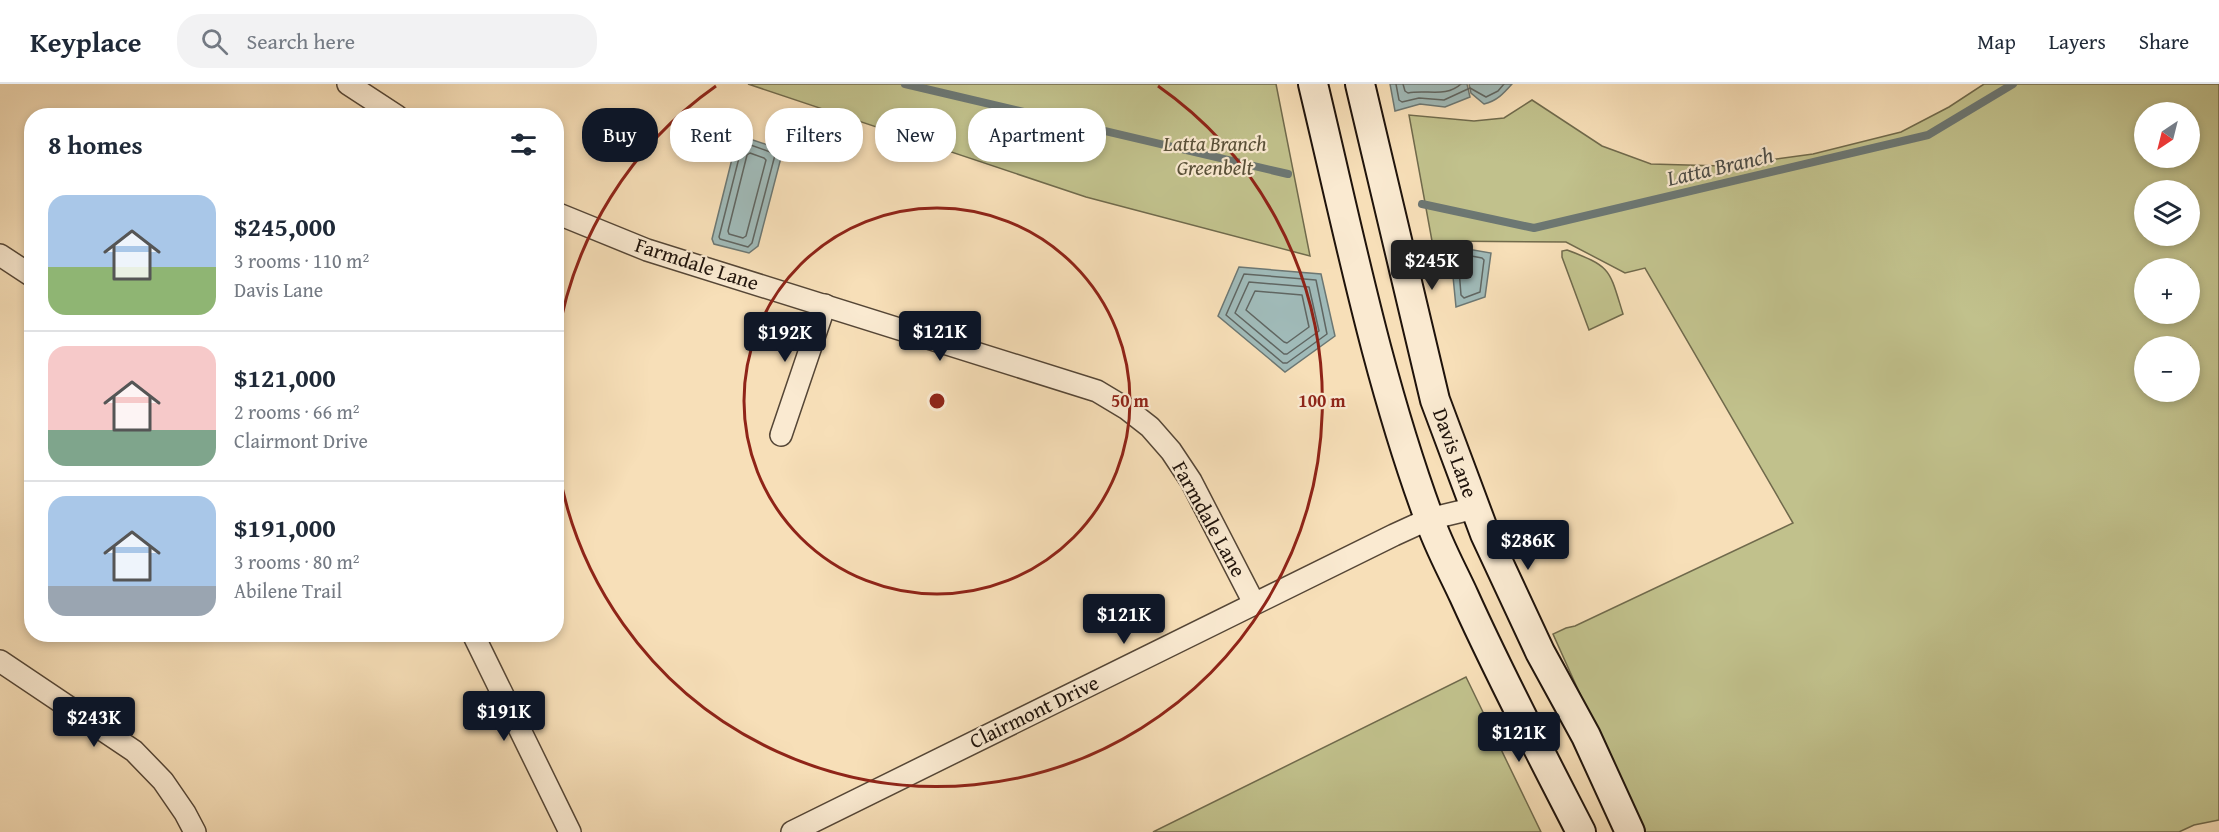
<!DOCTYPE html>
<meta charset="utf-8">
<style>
body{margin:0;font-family:"Gentium Book Plus",serif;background:#f2f2f3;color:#1f2937;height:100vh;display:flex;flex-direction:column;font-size:22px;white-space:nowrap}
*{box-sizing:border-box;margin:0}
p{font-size:20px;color:#747a83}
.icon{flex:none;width:33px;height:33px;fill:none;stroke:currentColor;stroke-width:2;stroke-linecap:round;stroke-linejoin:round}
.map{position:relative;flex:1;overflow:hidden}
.details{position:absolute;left:24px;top:24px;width:540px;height:534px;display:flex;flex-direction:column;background:#fff;border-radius:24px;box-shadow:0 3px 9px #0003}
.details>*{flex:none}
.guide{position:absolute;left:582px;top:24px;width:570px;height:54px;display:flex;gap:12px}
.needle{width:39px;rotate:215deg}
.fabs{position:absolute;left:2134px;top:18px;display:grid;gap:12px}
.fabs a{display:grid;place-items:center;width:66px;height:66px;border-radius:50%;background:#fff;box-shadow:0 3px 9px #0003;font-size:30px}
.price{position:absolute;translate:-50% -51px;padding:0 14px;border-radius:6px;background:#111827;color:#fff;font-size:20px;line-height:39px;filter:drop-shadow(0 2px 3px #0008)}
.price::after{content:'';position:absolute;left:50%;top:36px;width:18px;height:14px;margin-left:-9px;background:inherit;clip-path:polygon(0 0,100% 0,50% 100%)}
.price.on{background:#222;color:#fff}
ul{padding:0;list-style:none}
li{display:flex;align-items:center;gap:18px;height:150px;padding:0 24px}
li+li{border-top:2px solid #e0e1e3}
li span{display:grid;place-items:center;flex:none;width:168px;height:120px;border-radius:18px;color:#555}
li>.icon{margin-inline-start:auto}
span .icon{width:72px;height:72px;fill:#fffc;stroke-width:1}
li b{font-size:26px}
h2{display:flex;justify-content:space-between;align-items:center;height:72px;padding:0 24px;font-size:26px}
.pill{padding:0 21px;border-radius:24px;background:#fff;box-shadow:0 3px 9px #0003;font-size:21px;line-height:54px}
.pill.on{background:#111827;color:#fff}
header{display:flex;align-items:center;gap:36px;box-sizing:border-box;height:84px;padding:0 30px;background:#fff;border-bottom:2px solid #e0e1e3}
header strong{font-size:28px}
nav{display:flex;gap:33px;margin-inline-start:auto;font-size:21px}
.search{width:420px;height:54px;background:#f2f2f3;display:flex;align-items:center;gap:15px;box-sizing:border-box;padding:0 21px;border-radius:24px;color:#747a83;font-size:22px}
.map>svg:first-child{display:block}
</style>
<header>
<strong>Keyplace</strong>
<div class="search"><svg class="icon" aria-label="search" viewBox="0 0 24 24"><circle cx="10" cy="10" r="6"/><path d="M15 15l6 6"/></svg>Search here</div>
<nav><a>Map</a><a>Layers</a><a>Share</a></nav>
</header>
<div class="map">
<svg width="2219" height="748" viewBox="0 0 2219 748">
<rect width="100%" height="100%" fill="#f7dfb8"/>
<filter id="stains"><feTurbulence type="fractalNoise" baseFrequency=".00333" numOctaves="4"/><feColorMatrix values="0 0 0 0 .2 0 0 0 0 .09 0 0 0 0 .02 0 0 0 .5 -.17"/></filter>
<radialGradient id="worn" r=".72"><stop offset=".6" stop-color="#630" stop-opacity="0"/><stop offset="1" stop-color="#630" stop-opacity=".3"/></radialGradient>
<g fill="#c1c18c" stroke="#706a4c" stroke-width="1.5" fill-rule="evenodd">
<path d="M748,0H1276L1310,172L1086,113Z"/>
<path d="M1984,0H2219V736L2194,741L2179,748H1642L1553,550L1566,544L1575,542L1793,439L1645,184L1625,189L1566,158L1432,157L1409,31L1474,37L1504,34L1532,16L1602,62L1651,80L1723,82L1813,70L1901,48L1949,23ZM2145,28H2190V74H2145ZM2145,106H2190V152H2145ZM2145,184H2190V230H2145ZM2145,262H2190V308H2145Z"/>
<path d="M1567,166C1612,183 1609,185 1623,230L1589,246L1562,173V167Z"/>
<path d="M1466,593L1541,748H1153Z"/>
</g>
<g fill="#a0bab8" stroke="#6c7773" stroke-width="1.5">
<path d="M1390,0H1467L1470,13L1445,23L1420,20L1395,27Z"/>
<path d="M1469,0H1512C1504,9 1497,17 1484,20L1471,9Z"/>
<path d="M738,51L783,66L758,162L749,169L714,160L712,155Z"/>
<path d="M1450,162L1491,169L1485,213L1456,223Z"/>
<path d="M1239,183L1321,190L1335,252L1285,288L1218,232Z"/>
</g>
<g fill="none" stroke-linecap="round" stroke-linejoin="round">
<g stroke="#606662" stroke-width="1.5">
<path d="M1396,0L1399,16L1402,18L1419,14L1444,16L1470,4L1486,13L1498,7L1504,0"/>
<path d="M1403,0L1405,7L1408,9C1426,5 1446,14 1461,0"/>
<path d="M745,59L773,69L775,71L752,159L748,163L720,155L719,153L742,62Z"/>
<path d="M750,69L764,74L766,76L746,152L743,154L729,150L728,147L747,71Z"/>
<path d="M1461,170L1482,174L1484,176L1480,208L1464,214L1461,211L1458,173Z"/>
<path d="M1244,190L1316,196L1327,250L1287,279H1283L1226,231Z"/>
<path d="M1249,198L1309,203L1319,247L1287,270H1284L1235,229Z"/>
<path d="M1255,207L1302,211L1309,243L1287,259L1284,258L1246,226Z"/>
</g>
<g stroke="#6c7773" stroke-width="8">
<path d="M905,0L1288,90"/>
<path d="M1422,120L1534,144L1928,51L2013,0"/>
</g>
<g stroke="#554636" stroke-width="24">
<g id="street">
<path d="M348,0L397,32"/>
<path d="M556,129L647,166L1097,307L1127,325L1150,343L1171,367L1191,397L1254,519"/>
<path d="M0,171L32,192"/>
<path d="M781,351L825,221"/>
<path d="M473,550L570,748"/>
<path d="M0,577L134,667L163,697L185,729L195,748"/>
<path d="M792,748L1394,451L1429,435L1475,424"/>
</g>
</g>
<g stroke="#1f130b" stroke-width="32">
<g id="secondary">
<path d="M1313,0C1348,145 1377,293 1429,434C1438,461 1452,486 1464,512C1500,592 1541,670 1581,748"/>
<path d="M1360,0L1435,316L1485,450L1540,568L1586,652L1630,748"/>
</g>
</g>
<use href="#street" stroke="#faead1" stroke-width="21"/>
<use href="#secondary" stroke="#faead1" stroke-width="28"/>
</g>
<g fill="none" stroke="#8f2418" stroke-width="3">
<circle cx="937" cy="317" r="193"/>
<path d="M557 257A385 385 0 0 1 716 2M1158 2A385 385 0 1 1 557 377"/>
</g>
<g text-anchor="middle" stroke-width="4.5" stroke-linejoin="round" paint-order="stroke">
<g font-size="21" font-style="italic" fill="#585038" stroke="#faead1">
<text x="1215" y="67">Latta Branch<tspan x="1215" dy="24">Greenbelt</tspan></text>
</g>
<g font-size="21" fill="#1f130b" stroke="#faead1">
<text transform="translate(697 180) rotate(18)" y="7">Farmdale Lane</text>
<text transform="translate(1455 369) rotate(70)" y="7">Davis Lane</text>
<text transform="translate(1209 435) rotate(61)" y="7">Farmdale Lane</text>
<text transform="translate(1034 628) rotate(-26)" y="7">Clairmont Drive</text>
</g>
<g font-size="22" font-style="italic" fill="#4c4d48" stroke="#faead1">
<text transform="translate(1720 82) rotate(-13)" y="8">Latta Branch</text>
</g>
</g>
<circle cx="937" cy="317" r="9" fill="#8f2418" stroke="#faead1" stroke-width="3"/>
<g font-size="18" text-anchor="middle" font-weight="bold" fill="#8f2418" stroke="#faead1" stroke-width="4.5" stroke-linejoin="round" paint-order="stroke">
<text x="1130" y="323">50 m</text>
<text x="1322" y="323">100 m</text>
</g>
<rect width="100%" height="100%" filter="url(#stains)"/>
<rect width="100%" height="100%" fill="url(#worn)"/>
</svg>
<div class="fabs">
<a><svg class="needle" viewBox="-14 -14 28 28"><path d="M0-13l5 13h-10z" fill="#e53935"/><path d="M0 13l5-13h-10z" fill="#747a83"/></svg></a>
<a><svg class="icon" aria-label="layers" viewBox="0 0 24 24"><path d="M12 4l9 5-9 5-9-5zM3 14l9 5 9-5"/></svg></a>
<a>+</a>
<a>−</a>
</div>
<b class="price on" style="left:1432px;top:207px">$245K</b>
<b class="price" style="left:940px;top:278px">$121K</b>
<b class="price" style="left:785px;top:279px">$192K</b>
<b class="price" style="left:1528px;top:487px">$286K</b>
<b class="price" style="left:1124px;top:561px">$121K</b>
<b class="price" style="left:504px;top:658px">$191K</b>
<b class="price" style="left:94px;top:664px">$243K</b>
<b class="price" style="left:1519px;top:679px">$121K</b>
<div class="guide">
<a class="pill on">Buy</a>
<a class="pill">Rent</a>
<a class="pill">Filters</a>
<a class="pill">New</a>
<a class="pill">Apartment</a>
</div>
<section class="details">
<h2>8 homes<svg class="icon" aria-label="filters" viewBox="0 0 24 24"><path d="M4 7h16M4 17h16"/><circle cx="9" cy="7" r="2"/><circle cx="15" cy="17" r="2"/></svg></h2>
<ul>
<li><span style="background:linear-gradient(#a9c7e8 60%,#8fb573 0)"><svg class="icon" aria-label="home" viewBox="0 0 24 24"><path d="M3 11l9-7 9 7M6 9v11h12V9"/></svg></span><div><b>$245,000</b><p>3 rooms · 110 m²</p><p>Davis Lane</p></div></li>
<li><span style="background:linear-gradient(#f6c9c9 70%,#7fa58c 0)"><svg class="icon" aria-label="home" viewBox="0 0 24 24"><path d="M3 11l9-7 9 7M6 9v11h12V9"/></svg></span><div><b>$121,000</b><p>2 rooms · 66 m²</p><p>Clairmont Drive</p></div></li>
<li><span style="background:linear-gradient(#a9c7e8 75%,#9aa5b1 0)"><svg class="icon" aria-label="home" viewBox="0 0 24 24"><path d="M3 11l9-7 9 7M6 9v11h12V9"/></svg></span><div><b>$191,000</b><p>3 rooms · 80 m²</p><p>Abilene Trail</p></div></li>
</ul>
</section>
</div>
